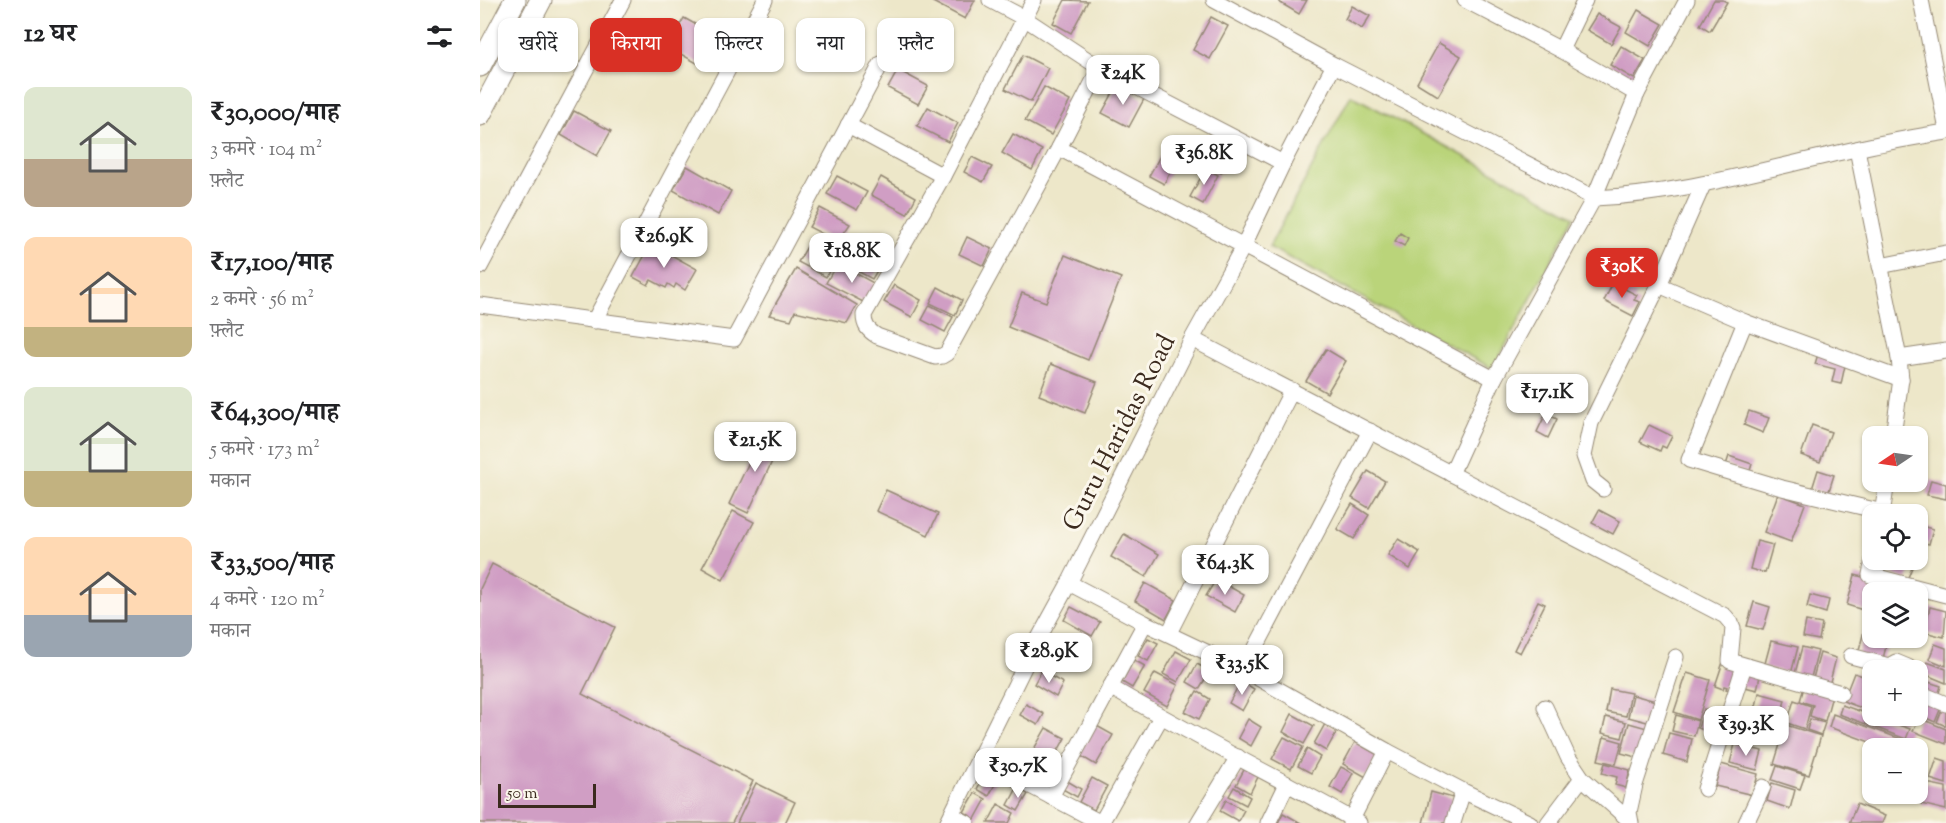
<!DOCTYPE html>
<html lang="hi">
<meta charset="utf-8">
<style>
body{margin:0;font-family:"Sorts Mill Goudy","Noto Serif Devanagari",serif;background:#f2f2f2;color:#202124;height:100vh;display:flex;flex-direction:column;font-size:22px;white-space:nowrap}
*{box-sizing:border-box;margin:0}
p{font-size:20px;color:#757577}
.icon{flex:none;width:33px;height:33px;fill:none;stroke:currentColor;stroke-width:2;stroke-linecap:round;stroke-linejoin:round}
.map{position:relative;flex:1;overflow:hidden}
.sheet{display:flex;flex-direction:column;background:#fff;width:480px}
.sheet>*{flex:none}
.banner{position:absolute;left:18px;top:18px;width:570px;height:54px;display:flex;gap:12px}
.needle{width:39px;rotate:257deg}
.tools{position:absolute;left:1382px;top:426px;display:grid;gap:12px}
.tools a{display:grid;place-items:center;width:66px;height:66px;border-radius:12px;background:#fff;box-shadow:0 2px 4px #0004;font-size:30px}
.scale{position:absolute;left:18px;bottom:15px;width:98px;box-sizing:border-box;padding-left:6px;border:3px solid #3b2a1e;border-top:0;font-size:16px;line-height:21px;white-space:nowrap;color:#3b2a1e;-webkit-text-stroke:4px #fbf7ec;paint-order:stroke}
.price{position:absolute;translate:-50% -51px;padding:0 14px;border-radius:12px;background:#fff;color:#222;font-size:20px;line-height:39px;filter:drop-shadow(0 2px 3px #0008)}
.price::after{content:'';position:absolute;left:50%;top:36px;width:18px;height:14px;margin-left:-9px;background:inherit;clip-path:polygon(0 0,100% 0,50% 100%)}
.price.selected{background:#d93025;color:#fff}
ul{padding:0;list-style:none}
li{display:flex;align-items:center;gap:18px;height:150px;padding:0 24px}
li span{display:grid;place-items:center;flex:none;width:168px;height:120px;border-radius:12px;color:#555}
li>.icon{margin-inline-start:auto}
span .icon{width:72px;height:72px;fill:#fffc;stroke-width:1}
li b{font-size:26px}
h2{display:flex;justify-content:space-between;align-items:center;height:72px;padding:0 24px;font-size:26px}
.chip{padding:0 21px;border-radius:12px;background:#fff;box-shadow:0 2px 4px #0004;font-size:21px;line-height:54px}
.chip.selected{background:#d93025;color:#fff}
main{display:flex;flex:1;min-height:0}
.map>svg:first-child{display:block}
</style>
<main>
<section class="sheet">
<h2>12 घर<svg class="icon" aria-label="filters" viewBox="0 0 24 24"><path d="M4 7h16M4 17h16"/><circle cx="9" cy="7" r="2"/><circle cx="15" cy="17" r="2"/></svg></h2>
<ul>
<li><span style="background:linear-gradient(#dfe7d0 60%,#b9a48a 0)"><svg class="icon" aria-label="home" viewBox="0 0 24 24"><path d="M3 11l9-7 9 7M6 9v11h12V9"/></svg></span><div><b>₹30,000/माह</b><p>3 कमरे · 104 m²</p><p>फ़्लैट</p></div></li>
<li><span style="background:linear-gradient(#ffd9b3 75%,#c2b280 0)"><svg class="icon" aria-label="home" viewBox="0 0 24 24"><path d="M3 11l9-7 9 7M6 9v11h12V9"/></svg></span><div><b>₹17,100/माह</b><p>2 कमरे · 56 m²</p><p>फ़्लैट</p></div></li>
<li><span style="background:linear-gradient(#dfe7d0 70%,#c2b280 0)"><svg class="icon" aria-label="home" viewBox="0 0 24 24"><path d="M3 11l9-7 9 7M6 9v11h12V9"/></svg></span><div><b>₹64,300/माह</b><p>5 कमरे · 173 m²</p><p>मकान</p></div></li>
<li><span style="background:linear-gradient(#ffd9b3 65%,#9aa5b1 0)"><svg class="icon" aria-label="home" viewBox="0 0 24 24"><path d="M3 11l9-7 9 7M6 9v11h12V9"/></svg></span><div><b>₹33,500/माह</b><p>4 कमरे · 120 m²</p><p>मकान</p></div></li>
</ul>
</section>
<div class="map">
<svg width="1466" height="823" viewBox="0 0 1466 823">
<rect width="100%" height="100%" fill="#fbf7ec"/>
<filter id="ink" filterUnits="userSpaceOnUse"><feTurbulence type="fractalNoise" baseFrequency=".0167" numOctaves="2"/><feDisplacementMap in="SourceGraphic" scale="12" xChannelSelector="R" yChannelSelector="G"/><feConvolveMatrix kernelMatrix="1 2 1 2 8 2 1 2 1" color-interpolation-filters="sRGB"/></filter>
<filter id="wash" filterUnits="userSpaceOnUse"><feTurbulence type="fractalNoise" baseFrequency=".008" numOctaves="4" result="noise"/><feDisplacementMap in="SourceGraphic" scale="24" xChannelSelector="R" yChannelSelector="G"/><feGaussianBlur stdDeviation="1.35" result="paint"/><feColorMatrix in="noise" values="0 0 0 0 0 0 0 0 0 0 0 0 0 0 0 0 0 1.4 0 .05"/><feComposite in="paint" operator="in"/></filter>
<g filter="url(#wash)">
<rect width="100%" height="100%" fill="#ede7c9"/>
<path fill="#bad47a" stroke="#7a7f4c" stroke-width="1.5" d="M871,95L1095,216L1013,369L789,247Z"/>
<g id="blocks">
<g fill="#d09ec4">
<path d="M449,0H495L485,19Z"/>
<path d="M585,0L608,1L591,33L573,23Z"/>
<path d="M801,0H827L819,14L799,2Z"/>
<path d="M1234,0H1243L1247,2L1230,31L1220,25Z"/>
<path d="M872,6L890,16L882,29L865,19Z"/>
<path d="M1158,10L1183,24L1170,46L1146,32Z"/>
<path d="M1117,14L1141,27L1131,44L1107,30Z"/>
<path d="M731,17L748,26L730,59L713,50Z"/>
<path d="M204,18L240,38L224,67L188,47Z"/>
<path d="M455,27L459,44L432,50L428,33Z"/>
<path d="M959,43L981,56L958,96L937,83Z"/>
<path d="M1141,46L1165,60L1154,79L1130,65Z"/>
<path d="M543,55L568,68L551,102L525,89Z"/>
<path d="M418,70L448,86L438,104L408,88Z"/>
<path d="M638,84L664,99L649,127L622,113Z"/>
<path d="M564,87L590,101L571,135L545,121Z"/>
<path d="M448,107L478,123L468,142L437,126Z"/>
<path d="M94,111L131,131L117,156L81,135Z"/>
<path d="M533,134L562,150L552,170L522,153Z"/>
<path d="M743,138L756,146L741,173L728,166Z"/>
<path d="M684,149L698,157L684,184L669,176Z"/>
<path d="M492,157L512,167L503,182L484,172Z"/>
<path d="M207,166L251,191L238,215L193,190Z"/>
<path d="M726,168L738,175L723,204L710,197Z"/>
<path d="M357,176L387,192L377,210L347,194Z"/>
<path d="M401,177L436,197L427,214L391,195Z"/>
<path d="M340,208L370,224L358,242L329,227Z"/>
<path d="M920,233L928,238L924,246L915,241Z"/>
<path d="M487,237L512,249L504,266L479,254Z"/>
<path d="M171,244L217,269L205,290L196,284L194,288L188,284L186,288L171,280L168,285L153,277Z"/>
<path d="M328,245L355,260L346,277L318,262Z"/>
<path d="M370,246L396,260L392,266L398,269L392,279L361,262Z"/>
<path d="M585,255L641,278L608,360L528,327L542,293L566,302Z"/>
<path d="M357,263L397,285L387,304L346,283Z"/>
<path d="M316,269L377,305L367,323L315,311L311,320L289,315Z"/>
<path d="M1133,283L1157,295L1154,300L1160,302L1153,316L1124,301Z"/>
<path d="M414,285L441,300L432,317L404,302Z"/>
<path d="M458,287L482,300L475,315L450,303Z"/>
<path d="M450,305L473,317L465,332L442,320Z"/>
<path d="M846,349L866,361L847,393L826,381Z"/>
<path d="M1338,354L1366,361L1361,384L1352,382L1355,369L1335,364Z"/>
<path d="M571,364L617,382L605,413L559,395Z"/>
<path d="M1269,411L1289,418L1283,433L1264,425Z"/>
<path d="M1066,413L1077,419L1068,438L1057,432Z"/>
<path d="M1169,425L1192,436L1186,448L1182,446L1180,451L1160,442Z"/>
<path d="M1332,425L1351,432L1340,462L1321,455Z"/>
<path d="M283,433L301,442L268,513L249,504Z"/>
<path d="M1249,456L1272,464L1269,474L1246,465Z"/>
<path d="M1338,470L1354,475L1348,494L1332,489Z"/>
<path d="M888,471L905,481L889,508L872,498Z"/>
<path d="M1451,480L1466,484V499L1447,495Z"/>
<path d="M406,490L458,514L448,535L396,511Z"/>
<path d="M1298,494L1325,504L1311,542L1284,532Z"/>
<path d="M872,504L889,515L874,539L857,529Z"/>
<path d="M1119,510L1140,521L1133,534L1112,523Z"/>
<path d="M253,511L274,522L243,580L222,568Z"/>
<path d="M1437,525L1453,529L1449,544L1437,541Z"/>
<path d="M644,534L679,554L666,577L631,557Z"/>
<path d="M918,539L940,552L930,569L908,555Z"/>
<path d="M1277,541L1293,545L1285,573L1270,569Z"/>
<path d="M1408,560H1435L1427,580L1404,571Z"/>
<path d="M12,564L135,627L102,694L273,781L252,823H0V589Z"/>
<path d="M1375,575L1394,580L1386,611L1367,605Z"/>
<path d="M736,579L764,595L755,612L726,596Z"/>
<path d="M665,583L696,600L686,619L655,601Z"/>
<path d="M1330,595L1349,600L1346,613L1327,607Z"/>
<path d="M1058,601L1065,604L1040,653L1034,650Z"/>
<path d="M1274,602L1290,607L1283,630L1267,626Z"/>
<path d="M591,607L620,622L612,636L584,620Z"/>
<path d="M1450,607L1466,611L1464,637L1444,632Z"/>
<path d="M1387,620L1392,621V638H1408L1402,663L1377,657Z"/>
<path d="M1326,621L1342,624L1339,640L1323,637Z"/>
<path d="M668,638L678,643L668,661L658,656Z"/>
<path d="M1291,641L1318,647L1311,674L1284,667Z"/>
<path d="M1455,644L1466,648V666L1449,659Z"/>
<path d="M1322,647L1338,651L1330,681L1314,677Z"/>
<path d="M696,651L711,659L698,682L683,674Z"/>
<path d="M1340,653L1356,658L1349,686L1332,682Z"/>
<path d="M654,660L665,666L652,688L642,682Z"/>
<path d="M1243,662L1261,668L1254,691L1246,689L1247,687L1244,686L1243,689L1235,686Z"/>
<path d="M1447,662L1466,669V683L1442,673Z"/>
<path d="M717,664L730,671L719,689L707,682Z"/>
<path d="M1266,667L1281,671L1277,690L1261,686Z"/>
<path d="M561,671L583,683L576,697L554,684Z"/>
<path d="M675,673L698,685L687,706L664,693Z"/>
<path d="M1207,673L1230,680L1218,720L1194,712Z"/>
<path d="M1374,673L1392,679V712L1363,701Z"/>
<path d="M1439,679L1461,686L1457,699L1437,690Z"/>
<path d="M761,681L774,689L762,711L749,703Z"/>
<path d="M1325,684L1353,692L1345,721L1330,716L1333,705L1320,701Z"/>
<path d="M1130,689L1151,693L1146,716L1126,712Z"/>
<path d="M717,691L730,699L719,719L705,712Z"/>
<path d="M1279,693L1305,700L1301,717L1275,710Z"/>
<path d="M1437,694L1462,705L1455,722L1437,714Z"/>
<path d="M1153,695L1176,701L1171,723L1148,717Z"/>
<path d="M1314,700L1331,706L1325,729L1307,723Z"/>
<path d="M546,704L564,714L558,725L540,715Z"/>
<path d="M1362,705L1430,729L1426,739L1359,714Z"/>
<path d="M1464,705L1466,706V726L1457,722Z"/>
<path d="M1224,709L1242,715L1235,734L1218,728Z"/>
<path d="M812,714L834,726L824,744L803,732Z"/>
<path d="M1353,714L1426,741L1423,748H1406L1349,727Z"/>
<path d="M1196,715L1218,721L1214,736L1192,731Z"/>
<path d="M1402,716H1425L1422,723Z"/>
<path d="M1126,717L1146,722L1142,738L1122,733Z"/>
<path d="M1439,718L1466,729V744L1433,731Z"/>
<path d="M768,719L781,727L771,746L758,738Z"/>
<path d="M1330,719L1345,723L1341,735L1327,730Z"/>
<path d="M1149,723L1167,728L1160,758L1141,753Z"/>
<path d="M845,724L857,731L846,751L834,744Z"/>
<path d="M615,725L633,735L616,765L599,755Z"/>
<path d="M1306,725L1341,736L1329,775L1294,764Z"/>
<path d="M566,728L585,738L573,760L554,749Z"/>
<path d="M1189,733L1212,739L1207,762L1183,755Z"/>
<path d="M804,737L823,747L811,769L792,759Z"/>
<path d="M1124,737L1142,742L1136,764L1118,760Z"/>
<path d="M875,742L898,755L886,777L863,764Z"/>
<path d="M1255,744L1282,751L1277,770L1250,763Z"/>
<path d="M827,749L840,757L831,773L818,766Z"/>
<path d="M547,754L569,766L562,778L540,766Z"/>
<path d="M1457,758L1466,761V784L1450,779Z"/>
<path d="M1125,763L1150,770L1146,788L1135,785L1137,777L1122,773Z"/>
<path d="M1241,764L1278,774L1273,795L1235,786Z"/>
<path d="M1297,766L1325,775L1320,789L1292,780Z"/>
<path d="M861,767L873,773L862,794L850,787Z"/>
<path d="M765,768L779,775L770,793L756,785Z"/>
<path d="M506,772L518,778L509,796L497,789Z"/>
<path d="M612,778L627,786L614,810L599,802Z"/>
<path d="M584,779L601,789L597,797L579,787Z"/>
<path d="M276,783L315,802L305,823H257Z"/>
<path d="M1292,783L1315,790L1310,809L1287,801Z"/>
<path d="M1446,783L1466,787V810L1441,804Z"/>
<path d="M754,787L770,797L766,805L749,796Z"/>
<path d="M537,788L548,794L538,811L528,805Z"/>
<path d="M951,792L973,798L966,823H943Z"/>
<path d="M495,793L506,799L495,819L484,812Z"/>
<path d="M746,800L764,810L758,821L740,811Z"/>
<path d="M518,804L534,813L529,823H508Z"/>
<path d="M1377,804L1405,816L1402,823H1369Z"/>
<path d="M803,813L821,823H798Z"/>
</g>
</g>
</g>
<g filter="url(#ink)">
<use href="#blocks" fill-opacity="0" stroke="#948874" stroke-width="1.5"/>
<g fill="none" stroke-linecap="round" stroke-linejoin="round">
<g stroke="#948874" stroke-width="17">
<g id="minor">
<path d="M510,0L544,18L620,68L803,163"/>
<path d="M554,0L463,176L384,315C384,326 388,330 397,336L455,357L462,356L467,353L579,148L620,68"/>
<path d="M734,0L854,65L1114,198C1203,194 1288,168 1376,149C1405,142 1436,137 1466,132"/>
<path d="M985,0L1081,50L1157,94"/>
<path d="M1441,0L1466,125"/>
<path d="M1081,50L1105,0"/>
<path d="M368,125L463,176"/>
<path d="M579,148L1014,379"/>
<path d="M1377,149L1419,358L1421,379L1413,436"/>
<path d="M1400,266L1466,253"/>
<path d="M0,267L143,0"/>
<path d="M1179,285L1265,322L1421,379"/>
<path d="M0,305L254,339L401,64"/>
<path d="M114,321L285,0"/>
<path d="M1265,322L1209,460L1302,488L1403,512"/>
<path d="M712,339L1245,616L1251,623L1253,628L1250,661L1361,693"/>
<path d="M1419,358L1466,351"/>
<path d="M971,474L1014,379L1114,198L1157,94L1207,0"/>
<path d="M1123,489L1113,481L1104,456L1111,423L1179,285L1223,185"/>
<path d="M1402,514L1407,482"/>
<path d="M1393,560L1390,575L1466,595"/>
<path d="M589,583L665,623L764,670L907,751L983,791L1050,823"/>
<path d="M689,633L812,390"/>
<path d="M1371,656L1409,666L1416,662L1428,667L1431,670"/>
<path d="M764,670L890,431"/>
<path d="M630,687C711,735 797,777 879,823"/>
<path d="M1437,692L1466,704"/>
<path d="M1065,707L1088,757L1102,778L1150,821"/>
<path d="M499,759L621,823"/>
<path d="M1225,789L1264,666"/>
<path d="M571,797L665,623"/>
<path d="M472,815L487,823"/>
<path d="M467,823L554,647L589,583L712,339L763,247L803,163L854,65"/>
<path d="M621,823L681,717"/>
<path d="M718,823L758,757"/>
<path d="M788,823L807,784"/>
<path d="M870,823L907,751"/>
<path d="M973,823L983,791"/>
<path d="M1068,823L1102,778"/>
<path d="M1151,823L1149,812L1155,785L1196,657"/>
<path d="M1266,823L1283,787"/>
</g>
</g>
<g stroke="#948874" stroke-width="23">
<g id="secondary">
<path d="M0,66L35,0"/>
<path d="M0,115L61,0"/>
</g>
</g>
<use href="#minor" stroke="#fff" stroke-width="15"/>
<use href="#secondary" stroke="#fff" stroke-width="21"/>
</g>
</g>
<g text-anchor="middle" stroke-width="6" stroke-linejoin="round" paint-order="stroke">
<g font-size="26" fill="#3b2a1e" stroke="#fbf7ec">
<text transform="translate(638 432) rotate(-63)" y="9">Guru Haridas Road</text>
</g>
</g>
</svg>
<div class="tools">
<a><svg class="needle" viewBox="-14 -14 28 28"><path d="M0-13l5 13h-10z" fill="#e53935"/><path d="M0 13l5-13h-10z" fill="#757577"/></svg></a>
<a><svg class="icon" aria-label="locate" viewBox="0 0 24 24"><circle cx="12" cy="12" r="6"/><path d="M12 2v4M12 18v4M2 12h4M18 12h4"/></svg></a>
<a><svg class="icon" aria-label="layers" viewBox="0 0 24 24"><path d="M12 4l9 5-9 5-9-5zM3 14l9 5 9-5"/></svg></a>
<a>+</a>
<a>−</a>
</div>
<div class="scale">50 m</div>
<b class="price" style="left:643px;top:106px">₹24K</b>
<b class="price" style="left:724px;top:186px">₹36.8K</b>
<b class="price" style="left:184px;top:269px">₹26.9K</b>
<b class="price" style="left:372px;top:284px">₹18.8K</b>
<b class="price selected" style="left:1142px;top:299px">₹30K</b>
<b class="price" style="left:1067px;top:425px">₹17.1K</b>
<b class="price" style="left:275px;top:473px">₹21.5K</b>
<b class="price" style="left:745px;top:596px">₹64.3K</b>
<b class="price" style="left:569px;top:684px">₹28.9K</b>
<b class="price" style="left:762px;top:696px">₹33.5K</b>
<b class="price" style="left:1266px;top:757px">₹39.3K</b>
<b class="price" style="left:538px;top:799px">₹30.7K</b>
<div class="banner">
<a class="chip">खरीदें</a>
<a class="chip selected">किराया</a>
<a class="chip">फ़िल्टर</a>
<a class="chip">नया</a>
<a class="chip">फ़्लैट</a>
</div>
</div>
</main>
